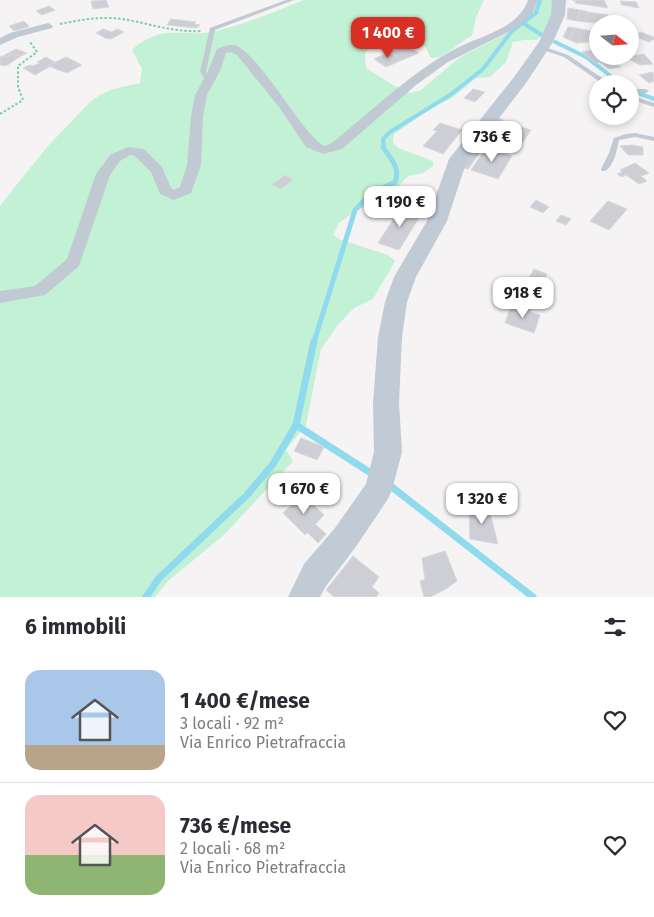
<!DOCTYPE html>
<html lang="it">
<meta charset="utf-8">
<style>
body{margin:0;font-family:"Fira Sans",sans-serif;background:#f2f2f3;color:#2b2b33;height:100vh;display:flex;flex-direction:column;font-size:19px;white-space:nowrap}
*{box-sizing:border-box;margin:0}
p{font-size:16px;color:#7c7c81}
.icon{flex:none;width:28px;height:28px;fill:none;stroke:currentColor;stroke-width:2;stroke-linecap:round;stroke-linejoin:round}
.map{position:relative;height:597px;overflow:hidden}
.drawer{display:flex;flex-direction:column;background:#fff;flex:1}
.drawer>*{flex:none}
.needle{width:32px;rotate:107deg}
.tools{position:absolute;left:589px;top:15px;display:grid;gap:10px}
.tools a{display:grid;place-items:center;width:50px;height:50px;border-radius:50%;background:#fff;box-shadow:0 2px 8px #0003;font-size:25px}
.price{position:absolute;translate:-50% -42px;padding:0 11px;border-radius:10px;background:#fff;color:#222;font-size:16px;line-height:32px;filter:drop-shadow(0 1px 2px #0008)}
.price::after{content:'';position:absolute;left:50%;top:30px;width:15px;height:11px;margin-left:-8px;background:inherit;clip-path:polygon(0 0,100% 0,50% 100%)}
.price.on{background:#d93025;color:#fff}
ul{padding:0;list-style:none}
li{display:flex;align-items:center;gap:15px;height:125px;padding:0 25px}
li+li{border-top:1px solid #e1e1e2}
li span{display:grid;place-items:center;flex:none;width:140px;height:100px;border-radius:15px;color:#555}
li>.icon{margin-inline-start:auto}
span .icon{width:60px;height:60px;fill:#fffc;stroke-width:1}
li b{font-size:21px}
h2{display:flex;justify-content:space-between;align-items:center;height:60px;padding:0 25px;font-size:21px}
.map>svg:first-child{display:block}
</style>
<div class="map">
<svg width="654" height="597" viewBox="0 0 654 597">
<rect width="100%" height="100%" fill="#f5f3f3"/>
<path fill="#c3f1d5" d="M304,0H484L476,17L472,36C457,42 447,59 431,58L425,46L406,40H392L369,47L365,54L366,68L393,85L411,93L421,90L460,57L509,32L526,20L534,9L536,0H556L547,30L537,40H524L513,42L506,62L490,77L476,78L452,98L433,107L394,134L393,142L398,148L433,161V166L423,173L408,176L396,189L351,214L339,223L333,235L339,239L388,255L395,261L373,299L356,307L350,312L338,325L321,349L306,425L286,450L293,461L225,534L168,581L155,597H0V207L2,203L47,147L90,102L100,95L113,89L140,83L142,69L132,50C165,21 183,40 220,30C249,23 276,11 304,0Z"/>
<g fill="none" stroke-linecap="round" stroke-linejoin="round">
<g stroke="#90daee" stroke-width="4">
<path d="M523,23L545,37"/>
<path d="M555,42L586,57L621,84"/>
<path d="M635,92L654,99"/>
<path d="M384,148L383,139L390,132L450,95L483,69L511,32L536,13L540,0"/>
</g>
<path stroke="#90daee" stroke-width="5" d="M314,342L355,210L372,193L395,182C401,168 390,158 383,147"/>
<g stroke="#90daee" stroke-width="7">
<path d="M296,425L374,475"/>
<path d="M388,484L533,597"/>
<path d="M146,597L159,578L247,495L273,464L296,425L314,341"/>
</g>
</g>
<g fill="#cdcfd5" stroke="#d7d9de">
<path d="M106,0L109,7L93,9L91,1Z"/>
<path d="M572,0H604L608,8L575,3L576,1Z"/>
<path d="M620,1L636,2L639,8L622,5Z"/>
<path d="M49,6L55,10L42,15L36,11Z"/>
<path d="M568,8L580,10L577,21L567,19Z"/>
<path d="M580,10L588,12L585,22L577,21Z"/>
<path d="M588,12L608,15L607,21H610L609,24L585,22Z"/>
<path d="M171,19L196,22L194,24L200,25L197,28L167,25Z"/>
<path d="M24,21L29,26L28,27L14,31L9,26Z"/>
<path d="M568,27L575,28L570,40L563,37Z"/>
<path d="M575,28L598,32V41L577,43L570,40Z"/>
<path d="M103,29L112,32L117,29L124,32L111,39L105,38L96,33Z"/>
<path d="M641,32L654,37V39L649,42L634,36Z"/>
<path d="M406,46L419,53L402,60L390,52Z"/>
<path d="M16,49L27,53L21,56L14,54L6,57H1Z"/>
<path d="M598,49V54L591,55L599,62L595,63L582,52Z"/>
<path d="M390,52L402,60L386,67L374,59Z"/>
<path d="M14,54L21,56L6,66L0,65V56L6,57Z"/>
<path d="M598,54V56H607L621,67L609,69L591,55Z"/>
<path d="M644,54L653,64L640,65L629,59L634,58L631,56Z"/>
<path d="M46,57L56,63L35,75L23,68L30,65L33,66L40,63L37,62Z"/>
<path d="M66,57L82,65L67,73L48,66Z"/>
<path d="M653,72L654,81L649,83L639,75Z"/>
<path d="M473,89L485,92L475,102L464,98Z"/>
<path d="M496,117L503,120L488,141L480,139Z"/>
<path d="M505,122L531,130L517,151L491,142Z"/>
<path d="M440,123L462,130L443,154L423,146L437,131L433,130Z"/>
<path d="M476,145L484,147L468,169L460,167Z"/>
<path d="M632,145L643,147V155H628L620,146Z"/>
<path d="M486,148L512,156L498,179L471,170Z"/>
<path d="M635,163L649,173L641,176L647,181L639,184L626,175L622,177L617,174L622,172L620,170Z"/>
<path d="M285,175L293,180L281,189L272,185Z"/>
<path d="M536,200L549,207L543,213L530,207Z"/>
<path d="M608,201L627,209L609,230L590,221Z"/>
<path d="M402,206L422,213L399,250L378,243Z"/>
<path d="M561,215L571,219L566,225L556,221Z"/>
<path d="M534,269L547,274L541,286L528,280Z"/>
<path d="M507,280L520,285L514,298L500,293Z"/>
<path d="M524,304L532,307L530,312L540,315L534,333L505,323L511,306L522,310Z"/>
<path d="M301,438L324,447L317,460L294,451Z"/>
<path d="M303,495L324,515L305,535L283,513Z"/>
<path d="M488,505L498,544L470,539L469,507Z"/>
<path d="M315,524L326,534L318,543L307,532Z"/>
<path d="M445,551L457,581L446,589L430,597H424L420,581L425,580L422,558Z"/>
<path d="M353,556L379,577L372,587L379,593L376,597H334L326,590Z"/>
</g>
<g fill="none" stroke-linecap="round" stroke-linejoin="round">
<g stroke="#7ad0a6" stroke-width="2" stroke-dasharray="2.5 2" stroke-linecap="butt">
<path d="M60,24C80,20 101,16 122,19C149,23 174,33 202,31"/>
<path d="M0,114L23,100L18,87V66L37,52L30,42"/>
</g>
<g fill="#c1cad2" fill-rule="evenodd">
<path d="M286,0H294L215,30L206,72L212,81L207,82L200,72L210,28Z"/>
<path d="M542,46L568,55L611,84H603L564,57L540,49V47Z"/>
<path d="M630,89H646L649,91L646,93H630Z"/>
<path d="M630,95L654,103V107L630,99Z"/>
<path d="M635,133L654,137V141L635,137L619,140C617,150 614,166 605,171H602L601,169L609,153L614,138L626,134Z"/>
</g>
<g fill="#c1cad2" fill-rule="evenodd">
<path d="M528,0H538L533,12L518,27L448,62L416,85L342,149L323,154L306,147L279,107L237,55L231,52L226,53L220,71L207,95L203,117L201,165L191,193L174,200L160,194L151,172L135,156L130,155L120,161L110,175L79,266L45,295L0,303V291L35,286L67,259L96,174L110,155L128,147L144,149L162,167L171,188L174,190L180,187L187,165L191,117L195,95L208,71L217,49C222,47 227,45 232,45C255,45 301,134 324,146L332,143C373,110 411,72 457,48C482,35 518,29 528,0Z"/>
<path d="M48,23L53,26L52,28L18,37L0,45V38L10,33Z"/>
</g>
<path fill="#c1cbd6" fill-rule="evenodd" d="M552,0H566L565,15L553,42L526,83L467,160L447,221L416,277L407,302L402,337L399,403L402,452L392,490L388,499L355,548L326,586L320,597H288L304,564L335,528L366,484L374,452L373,403L378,337L385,302L394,277L427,221L449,159L514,77L539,42L551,15Z"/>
</g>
</svg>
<div class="tools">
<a><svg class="needle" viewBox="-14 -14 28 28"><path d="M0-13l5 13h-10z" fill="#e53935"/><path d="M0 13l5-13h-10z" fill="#7c7c81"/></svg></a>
<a><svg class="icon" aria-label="locate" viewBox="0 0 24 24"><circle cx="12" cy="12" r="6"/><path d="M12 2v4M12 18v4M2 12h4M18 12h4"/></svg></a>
</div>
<b class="price on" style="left:388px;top:59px">1 400 €</b>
<b class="price" style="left:492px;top:163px">736 €</b>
<b class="price" style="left:400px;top:228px">1 190 €</b>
<b class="price" style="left:523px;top:319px">918 €</b>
<b class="price" style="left:304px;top:515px">1 670 €</b>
<b class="price" style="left:482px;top:525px">1 320 €</b>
</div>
<section class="drawer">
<h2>6 immobili<svg class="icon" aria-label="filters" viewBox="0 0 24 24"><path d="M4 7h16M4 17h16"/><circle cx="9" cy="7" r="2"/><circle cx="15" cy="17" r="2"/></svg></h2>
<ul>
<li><span style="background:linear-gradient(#a9c7e8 75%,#b9a48a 0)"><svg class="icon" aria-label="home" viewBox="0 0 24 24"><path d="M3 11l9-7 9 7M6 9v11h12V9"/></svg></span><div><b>1 400 €/mese</b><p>3 locali · 92 m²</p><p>Via Enrico Pietrafraccia</p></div><svg class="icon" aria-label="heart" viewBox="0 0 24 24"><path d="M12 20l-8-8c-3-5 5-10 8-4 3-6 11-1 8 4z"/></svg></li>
<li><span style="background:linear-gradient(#f6c9c9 60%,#8fb573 0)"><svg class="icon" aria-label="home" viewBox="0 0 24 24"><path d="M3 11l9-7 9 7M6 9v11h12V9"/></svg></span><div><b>736 €/mese</b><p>2 locali · 68 m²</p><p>Via Enrico Pietrafraccia</p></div><svg class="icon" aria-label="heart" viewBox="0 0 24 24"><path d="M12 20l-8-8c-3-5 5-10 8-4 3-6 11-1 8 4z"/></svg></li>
</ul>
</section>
